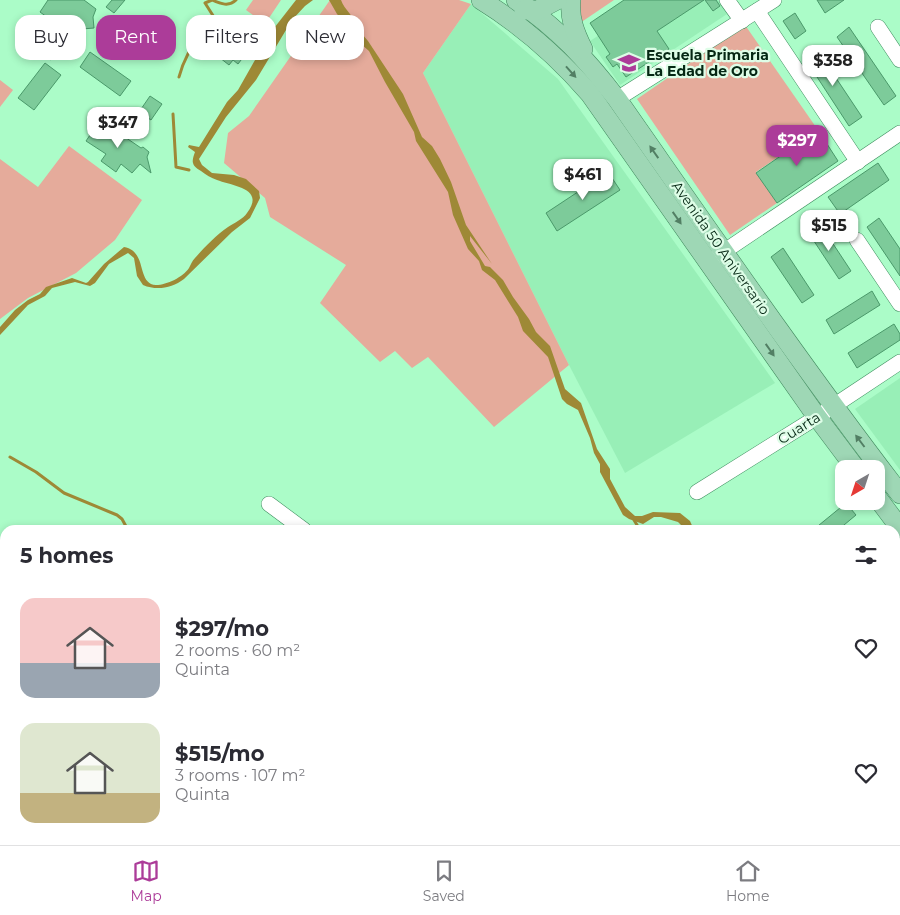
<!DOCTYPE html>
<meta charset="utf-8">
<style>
body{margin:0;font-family:Montserrat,sans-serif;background:#f2f2f3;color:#2b2b33;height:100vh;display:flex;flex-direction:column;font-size:19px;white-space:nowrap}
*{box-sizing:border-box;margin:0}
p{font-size:16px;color:#7c7c81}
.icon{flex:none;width:28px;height:28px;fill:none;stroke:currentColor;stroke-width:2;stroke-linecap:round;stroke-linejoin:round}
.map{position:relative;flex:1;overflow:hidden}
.panel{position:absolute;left:0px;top:525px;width:900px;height:320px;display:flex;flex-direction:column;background:#fff;border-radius:15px 15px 0 0;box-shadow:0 2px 8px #0003}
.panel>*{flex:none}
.guide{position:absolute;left:15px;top:15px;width:500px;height:45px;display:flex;gap:10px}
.needle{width:32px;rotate:219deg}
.tools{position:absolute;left:835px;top:460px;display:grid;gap:10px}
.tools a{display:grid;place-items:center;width:50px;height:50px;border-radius:10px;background:#fff;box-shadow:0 2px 8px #0003;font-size:25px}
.price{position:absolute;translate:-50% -42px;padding:0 11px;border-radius:10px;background:#fff;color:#222;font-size:16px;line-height:32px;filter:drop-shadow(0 1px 2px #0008)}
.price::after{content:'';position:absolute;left:50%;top:30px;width:15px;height:11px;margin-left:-8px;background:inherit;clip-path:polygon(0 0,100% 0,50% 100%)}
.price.selected{background:#ac3c99;color:#fff}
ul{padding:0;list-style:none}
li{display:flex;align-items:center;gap:15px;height:125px;padding:0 20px}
li span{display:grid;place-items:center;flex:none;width:140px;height:100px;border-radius:15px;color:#555}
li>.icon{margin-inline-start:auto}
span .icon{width:60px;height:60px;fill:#fffc;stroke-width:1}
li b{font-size:21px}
h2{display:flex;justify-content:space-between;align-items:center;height:60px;padding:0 20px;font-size:21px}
.chip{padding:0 18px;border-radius:15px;background:#fff;box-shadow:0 2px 8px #0003;font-size:18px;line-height:45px}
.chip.selected{background:#ac3c99;color:#fff}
.tab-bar{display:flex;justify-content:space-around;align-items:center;height:70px;border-top:1px solid #e1e1e2;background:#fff;font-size:14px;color:#7c7c81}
.tab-bar a{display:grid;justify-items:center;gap:2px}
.tab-bar .selected{color:#ac3c99}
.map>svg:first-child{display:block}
</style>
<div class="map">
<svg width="900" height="845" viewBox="0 0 900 845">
<rect width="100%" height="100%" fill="#abfcc8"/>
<g fill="#98efb7">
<path d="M653,0H718L727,14L620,85L590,41Z"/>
<path d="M471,4L558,79L775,383L625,473L569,365L423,73Z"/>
<path d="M900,378V470L855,409Z"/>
<path d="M900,589V835L895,828V592Z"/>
</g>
<g fill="#e5ab9b">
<path d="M253,0H281L265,24L246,10Z"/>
<path d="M330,0H459L471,4L423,73L569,365L494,427L428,357L412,368L395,351L380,362L320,303L346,265L270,217L265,198L224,163L228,133L249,116Z"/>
<path d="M578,0H614L580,23Z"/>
<path d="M745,25L818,130L756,172L777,203L730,235L637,99Z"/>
<path d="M0,80L13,90L0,107Z"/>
<path d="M69,146L142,200L115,240L76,273L28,298L0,319V159L38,187Z"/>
<path d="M895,828L900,835V845H794L800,840H895Z"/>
</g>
<g fill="#9e8936">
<path d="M296,0H313L305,6L292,20L256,80L226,117L199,159L202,165L212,173L234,175L246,179L259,191L260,198L250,218L232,232L184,279C172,288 157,291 143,285L137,276L134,258L128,253L109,264L95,283L90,286L75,282L52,288L45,296L28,305L0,335V327L15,310L28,300L40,294L46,287L72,278L86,283L88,282L104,264L124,247C148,251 136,284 156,285C167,285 183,277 189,268C191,264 192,261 195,258C205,247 216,235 228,227C234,223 243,219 247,213C266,188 232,186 217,180C211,178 206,175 201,171C198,169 194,167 193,163C192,160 194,155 195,152L188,147L189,145L199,147L227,102L238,90L271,32Z"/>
<path d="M329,0H341C344,10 356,17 356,27L368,41L403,94L422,137L432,146L440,159L451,182L466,225L492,264L470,236V241L485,266L490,267L503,280L513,297L529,319L536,332L550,346L565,389L581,403L597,449L610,469V479L625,507L635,516H642L653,512L680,513L690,521L694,530H686L678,522L661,517H654L643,524L629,519L623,515L600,472V464L594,453L590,438L578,410L567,404L562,399L548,357L523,331L518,317L495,280L482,270L479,261L468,249L453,215L448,192L416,141L414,132L385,82L369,51L361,44L351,29L337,14Z"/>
</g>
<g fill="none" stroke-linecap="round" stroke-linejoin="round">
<g stroke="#9e8936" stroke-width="3">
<path d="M179,77C182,65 192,41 203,36C209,32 213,29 219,25L205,3L212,0C221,4 229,7 236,0"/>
<path d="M173,114L176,167L189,170"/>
<path d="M10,457L36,472L64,493L117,515L122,519L128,530"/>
<path d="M634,520L640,530"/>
<path d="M0,666L5,670"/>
<path d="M0,738L5,733"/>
</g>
</g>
<g fill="#7dcb9a" stroke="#4a996a">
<path d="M48,0H84L96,9L93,17L94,28L82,29L69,45L65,42L51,60L43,54L62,28L40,12Z"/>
<path d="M112,0H125L114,13L106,7Z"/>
<path d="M624,0H704L657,31L669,49L626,77L617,64L613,67L606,57L610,54L590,23Z"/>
<path d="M705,0H716L720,6L713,11Z"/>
<path d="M817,0H844L825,13Z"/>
<path d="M795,13L806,31L795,39L783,21Z"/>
<path d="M245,16L264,30L238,64L233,60L229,65L215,54Z"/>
<path d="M849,27L896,96L884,105L837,37Z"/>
<path d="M816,48L862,117L849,126L804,57Z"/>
<path d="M90,52L131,81L120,96L80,67Z"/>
<path d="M45,63L61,75L34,110L18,98Z"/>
<path d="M150,96L162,104L151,120L139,112Z"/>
<path d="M100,120L141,148L143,147L149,152L147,157L151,173L140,164L132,173L121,164L116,172L101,161L106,154L86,141Z"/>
<path d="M818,130L838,161L777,203L756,173Z"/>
<path d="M878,163L889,180L840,214L828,197Z"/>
<path d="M608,172L620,190L557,231L546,213Z"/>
<path d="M879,218L900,249V276L867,227Z"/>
<path d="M820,224L851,271L839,279L808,232Z"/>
<path d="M783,248L814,295L802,303L771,257Z"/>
<path d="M872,291L880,305L834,334L826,320Z"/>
<path d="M894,324L900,334V340L857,368L848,353Z"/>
<path d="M846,503L856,515L838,530H813Z"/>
</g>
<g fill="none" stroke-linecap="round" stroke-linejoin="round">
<g stroke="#3f8e5f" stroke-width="16">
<g id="minor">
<path d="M727,0L742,21"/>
<path d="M757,11L858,162"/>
<path d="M878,27L900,60"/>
<path d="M617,99L774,0"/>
<path d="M857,240L900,304"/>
<path d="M716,257L900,133"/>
<path d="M697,492L817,417L900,362"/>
<path d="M269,504L304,530"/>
<path d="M0,576L5,580"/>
<path d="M895,580L900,576"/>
<path d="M497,840L501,845"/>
<path d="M597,840L601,845"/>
<path d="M725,840L728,845"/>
<path d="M870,840L874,845"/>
<path d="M216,845L220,840"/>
<path d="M556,845L564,840"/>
<path d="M778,845L785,840"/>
</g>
</g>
<g stroke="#3f885c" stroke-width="20">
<g id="major">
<path d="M481,0C523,26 558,57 590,94L817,417L856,469"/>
<path d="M516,0C558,28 587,60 617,99C710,232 801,365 900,494"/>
<path d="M571,0C569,18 575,33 583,49"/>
<path d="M524,10H538L557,0"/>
<path d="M876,496L900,528"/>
</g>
</g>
<use href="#minor" stroke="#fff" stroke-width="15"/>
<use href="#major" stroke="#9ed7b5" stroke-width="19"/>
</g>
<defs><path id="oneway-solid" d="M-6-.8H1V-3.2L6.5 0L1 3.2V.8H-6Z" transform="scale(1.25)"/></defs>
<g fill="#527f64">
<use href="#oneway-solid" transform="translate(571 72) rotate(48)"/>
<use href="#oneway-solid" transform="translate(654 152) rotate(-125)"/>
<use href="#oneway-solid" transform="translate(677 218) rotate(55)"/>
<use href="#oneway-solid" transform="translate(770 350) rotate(55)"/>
<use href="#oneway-solid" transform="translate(860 441) rotate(-127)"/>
</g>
<defs>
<g id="school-bare" transform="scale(1.725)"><path d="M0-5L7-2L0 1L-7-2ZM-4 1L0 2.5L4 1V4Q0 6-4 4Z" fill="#ac3c99" stroke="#defde7" stroke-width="2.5" paint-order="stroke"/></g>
</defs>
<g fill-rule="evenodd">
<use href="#school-bare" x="629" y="63"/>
</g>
<g text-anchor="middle" stroke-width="4.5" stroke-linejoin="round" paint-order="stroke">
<g font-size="14" font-weight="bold" fill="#052714" stroke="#defde7" text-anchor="start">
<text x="646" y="60">Escuela Primaria<tspan x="646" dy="16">La Edad de Oro</tspan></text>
</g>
<g font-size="14" fill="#052714" stroke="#defde7">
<text transform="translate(721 248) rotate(55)" y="5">Avenida 50 Aniversario</text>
<text transform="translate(799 428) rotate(-32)" y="5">Cuarta</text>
</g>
</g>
</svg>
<div class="tools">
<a><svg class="needle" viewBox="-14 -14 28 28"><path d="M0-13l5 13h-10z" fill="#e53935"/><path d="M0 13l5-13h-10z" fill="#7c7c81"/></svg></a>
</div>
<b class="price" style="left:833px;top:87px">$358</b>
<b class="price" style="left:118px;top:149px">$347</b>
<b class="price selected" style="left:797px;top:167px">$297</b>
<b class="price" style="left:583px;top:201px">$461</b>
<b class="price" style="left:829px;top:252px">$515</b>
<div class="guide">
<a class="chip">Buy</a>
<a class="chip selected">Rent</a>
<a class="chip">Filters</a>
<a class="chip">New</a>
</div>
<section class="panel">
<h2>5 homes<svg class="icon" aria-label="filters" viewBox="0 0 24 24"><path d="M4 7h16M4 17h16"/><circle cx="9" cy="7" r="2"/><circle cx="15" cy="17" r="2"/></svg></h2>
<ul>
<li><span style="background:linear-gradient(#f6c9c9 65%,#9aa5b1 0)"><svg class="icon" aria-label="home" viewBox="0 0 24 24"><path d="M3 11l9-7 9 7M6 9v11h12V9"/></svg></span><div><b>$297/mo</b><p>2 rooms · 60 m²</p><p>Quinta</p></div><svg class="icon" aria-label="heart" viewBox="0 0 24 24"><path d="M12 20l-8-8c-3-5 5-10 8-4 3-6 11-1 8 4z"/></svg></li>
<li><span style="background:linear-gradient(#dfe7d0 70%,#c2b280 0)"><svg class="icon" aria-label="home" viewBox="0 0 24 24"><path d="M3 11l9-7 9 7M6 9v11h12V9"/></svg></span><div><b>$515/mo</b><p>3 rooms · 107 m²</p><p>Quinta</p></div><svg class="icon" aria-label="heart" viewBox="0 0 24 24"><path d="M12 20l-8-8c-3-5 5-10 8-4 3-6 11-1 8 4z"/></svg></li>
</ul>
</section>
</div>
<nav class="tab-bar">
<a class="selected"><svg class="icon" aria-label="map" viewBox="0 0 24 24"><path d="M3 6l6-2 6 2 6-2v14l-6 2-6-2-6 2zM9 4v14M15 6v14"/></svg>Map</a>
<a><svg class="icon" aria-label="saved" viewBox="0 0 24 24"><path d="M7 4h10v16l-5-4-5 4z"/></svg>Saved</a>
<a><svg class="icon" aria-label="home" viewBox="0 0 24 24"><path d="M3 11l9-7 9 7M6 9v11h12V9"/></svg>Home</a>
</nav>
